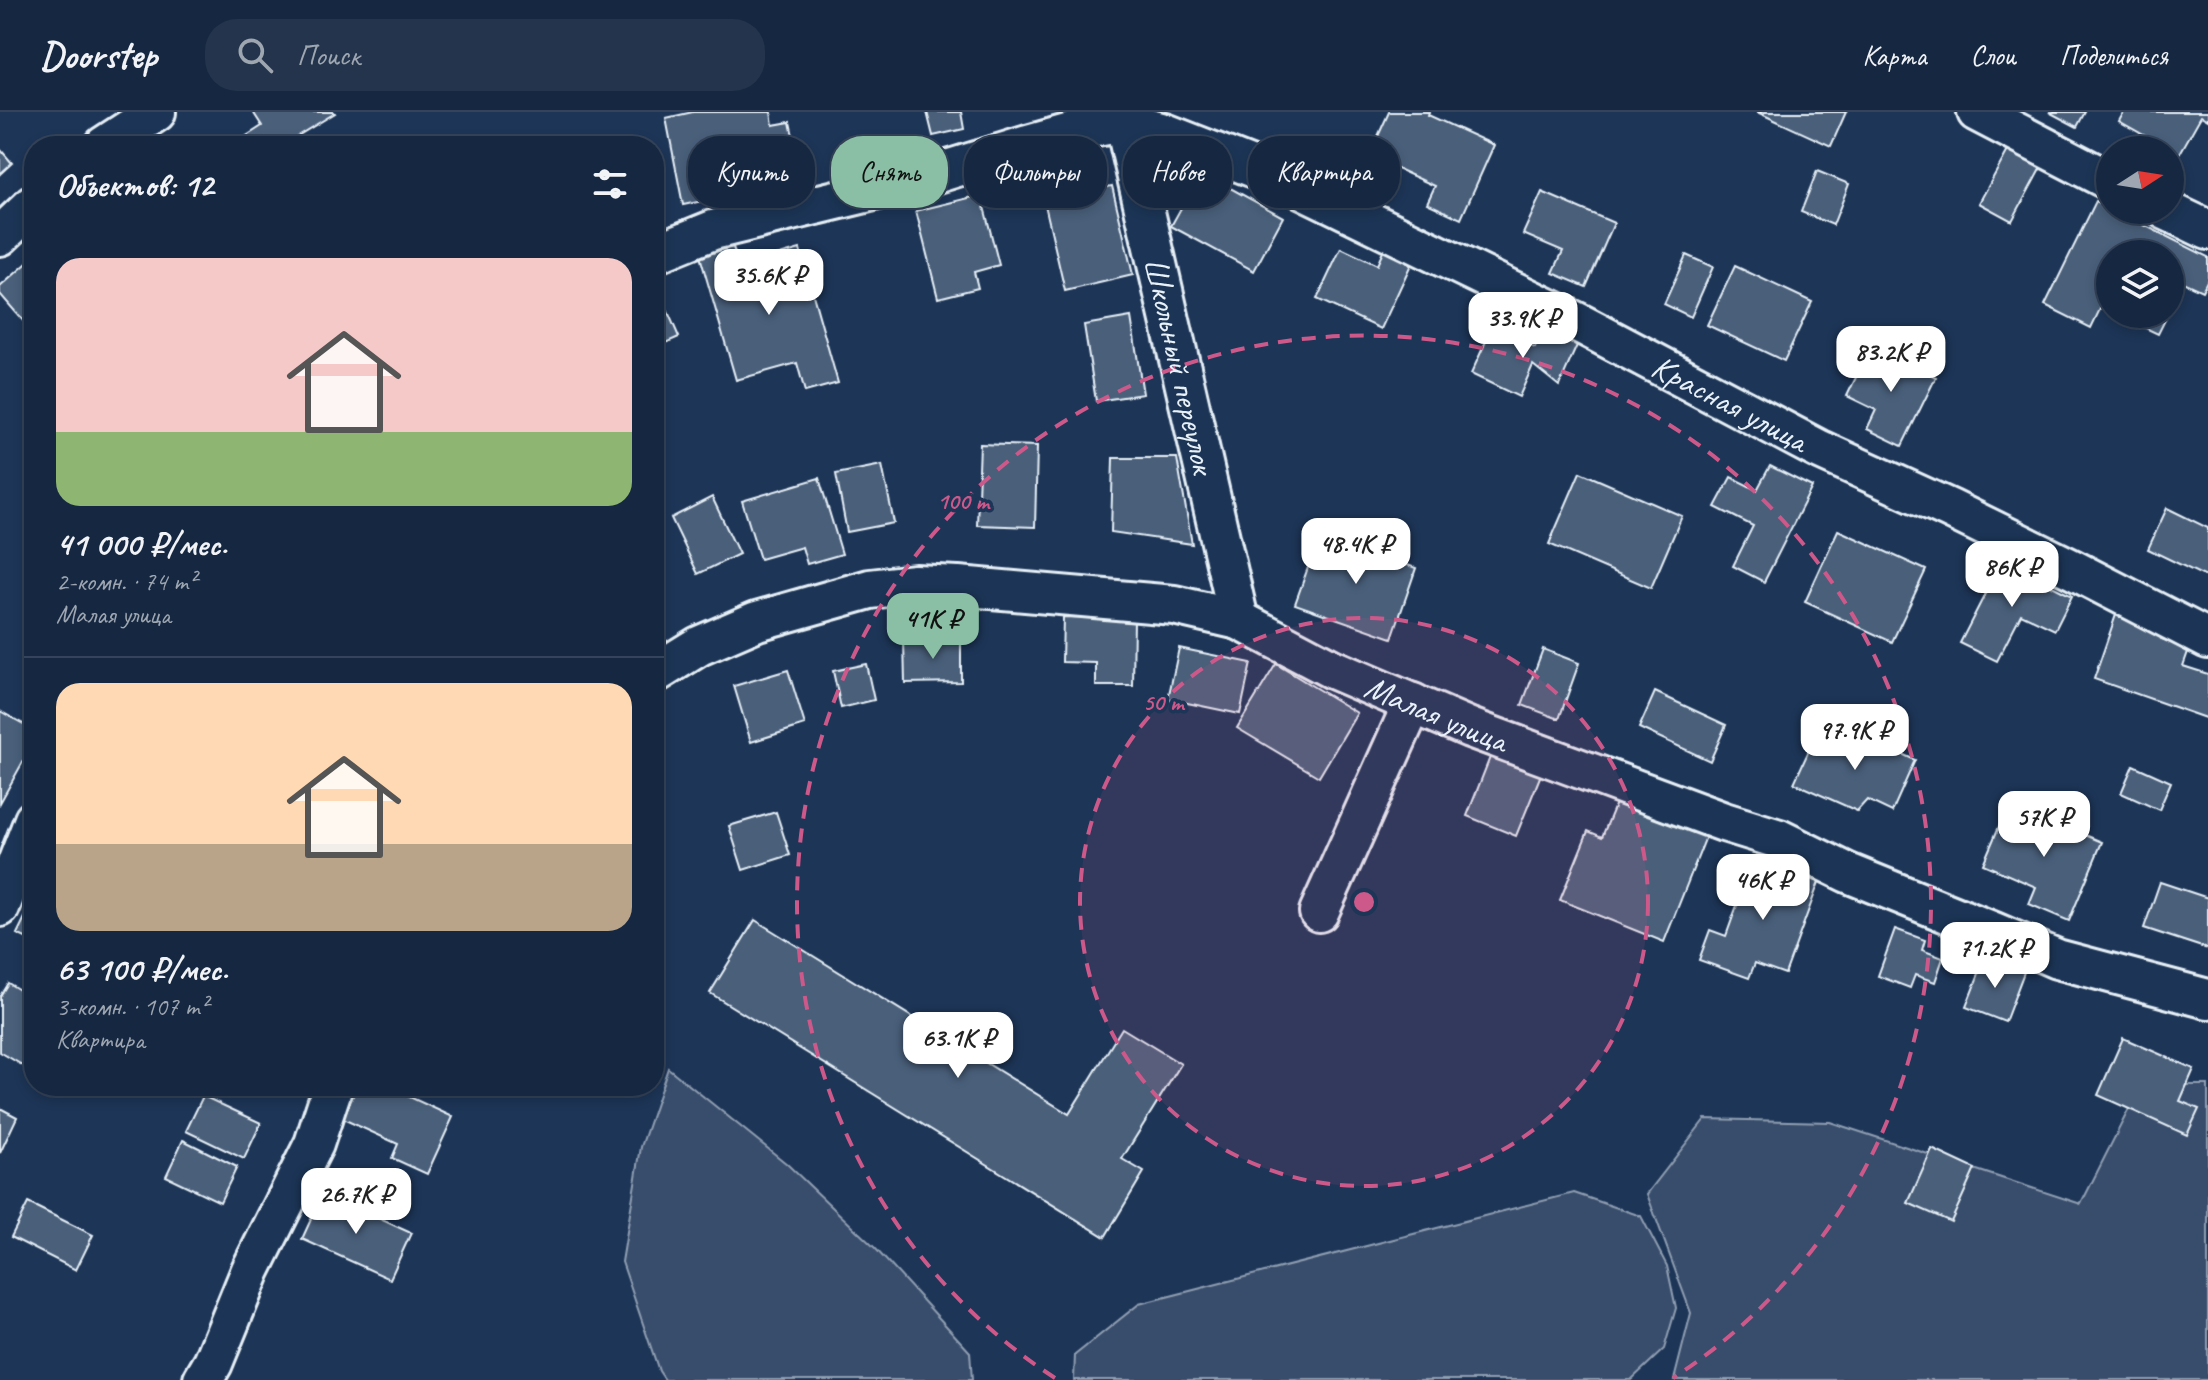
<!DOCTYPE html>
<html lang="ru">
<meta charset="utf-8">
<style>
body{margin:0;font-family:Caveat,sans-serif;background:#23344c;color:#f1f3f6;height:100vh;display:flex;flex-direction:column;font-size:30px;white-space:nowrap}
*{box-sizing:border-box;margin:0}
p{font-size:26px;color:#9ea6b1}
.icon{flex:none;width:44px;height:44px;fill:none;stroke:currentColor;stroke-width:2;stroke-linecap:round;stroke-linejoin:round}
.map{position:relative;flex:1;overflow:hidden}
.panel{position:absolute;left:24px;top:24px;width:640px;height:960px;display:flex;flex-direction:column;background:#162841;border-radius:32px;box-shadow:0 4px 12px #0003,0 0 0 2px #35445a}
.panel>*{flex:none}
.top-card{position:absolute;left:688px;top:24px;width:760px;height:72px;display:flex;gap:16px}
.needle{width:52px;rotate:78deg}
.fabs{position:absolute;left:2096px;top:24px;display:grid;gap:16px}
.fabs a{display:grid;place-items:center;width:88px;height:88px;border-radius:50%;background:#162841;box-shadow:0 4px 12px #0003,0 0 0 2px #35445a;font-size:40px}
.price{position:absolute;translate:-50% -68px;padding:0 18px;border-radius:16px;background:#fff;color:#222;font-size:26px;line-height:52px;filter:drop-shadow(0 2px 4px #0008)}
.price::after{content:'';position:absolute;left:50%;top:48px;width:24px;height:18px;margin-left:-12px;background:inherit;clip-path:polygon(0 0,100% 0,50% 100%)}
.price.current{background:#8abfa5;color:#111}
ul{padding:0;list-style:none}
li{display:grid;align-content:center;gap:16px;height:424px;padding:0 32px}
li+li{border-top:2px solid #35445a}
li span{display:grid;place-items:center;height:248px;border-radius:24px;color:#555}
li>.icon{margin-inline-start:auto}
span .icon{width:144px;height:144px;fill:#fffc;stroke-width:1}
li b{font-size:34px}
h2{display:flex;justify-content:space-between;align-items:center;height:96px;padding:0 32px;font-size:34px}
.chip{padding:0 28px;border-radius:32px;background:#162841;box-shadow:0 4px 12px #0003,0 0 0 2px #35445a;font-size:28px;line-height:72px}
.chip.current{background:#8abfa5;color:#111}
header{display:flex;align-items:center;gap:48px;box-sizing:border-box;height:112px;padding:0 40px;background:#162841;border-bottom:2px solid #35445a}
header strong{font-size:38px}
nav{display:flex;gap:44px;margin-inline-start:auto;font-size:28px}
.search{width:560px;height:72px;background:#23344c;display:flex;align-items:center;gap:20px;box-sizing:border-box;padding:0 28px;border-radius:32px;color:#9ea6b1;font-size:30px}
.map>svg:first-child{display:block}
</style>
<header>
<strong>Doorstep</strong>
<div class="search"><svg class="icon" aria-label="search" viewBox="0 0 24 24"><circle cx="10" cy="10" r="6"/><path d="M15 15l6 6"/></svg>Поиск</div>
<nav><a>Карта</a><a>Слои</a><a>Поделиться</a></nav>
</header>
<div class="map">
<svg width="2208" height="1268" viewBox="0 0 2208 1268">
<rect width="100%" height="100%" fill="#1d3557"/>
<filter id="ink" filterUnits="userSpaceOnUse"><feTurbulence type="fractalNoise" baseFrequency=".0125" numOctaves="2"/><feDisplacementMap in="SourceGraphic" scale="16" xChannelSelector="R" yChannelSelector="G"/><feConvolveMatrix kernelMatrix="1 2 1 2 8 2 1 2 1" color-interpolation-filters="sRGB"/></filter>
<g filter="url(#ink)">
<g fill="#374d6c" stroke="#909fb2" stroke-width="2">
<path d="M668,956L787,1052L875,1136L970,1240L972,1268H665L659,1259L622,1150L641,1035Z"/>
<path d="M2141,973H2208V1268H1674L1691,1201L1647,1082L1705,1007L1830,1010L2081,1092Z"/>
<path d="M1574,1081L1641,1104L1667,1154L1676,1196L1664,1237L1631,1268H1074L1075,1243L1139,1192Z"/>
</g>
<g fill="#495e7a" stroke="#e8f1f8" stroke-width="2">
<path d="M253,0H334L335,1L286,31L287,34H251L245,25L262,14Z"/>
<path d="M693,0H771L773,13L790,10L798,47L728,61L732,83L683,93L666,6Z"/>
<path d="M927,0H961L964,17L933,24Z"/>
<path d="M1389,0H1429L1428,3L1494,33L1461,107L1427,91L1435,74L1369,44Z"/>
<path d="M1757,0H1846L1831,34Z"/>
<path d="M2049,0H2085L2077,15Z"/>
<path d="M2124,0H2208V8L2201,4L2179,43L2119,9Z"/>
<path d="M2011,33L2044,50L2012,109L1979,91Z"/>
<path d="M0,37L12,51L0,62Z"/>
<path d="M1077,49L1084,80L1112,74L1133,163L1065,179L1037,58Z"/>
<path d="M1817,59L1849,72L1833,113L1801,100Z"/>
<path d="M1201,60L1283,105L1254,159L1171,114Z"/>
<path d="M1542,80L1614,111L1586,175L1553,161L1563,139L1523,122Z"/>
<path d="M981,83L999,153L974,160L978,176L938,186L916,99Z"/>
<path d="M2096,89L2208,145V167L2202,179L2183,170L2170,197V142H2110V199L2101,195L2091,216L2045,193Z"/>
<path d="M733,135L739,155L800,137L838,271L805,280L797,251L736,268L700,144Z"/>
<path d="M1385,135L1413,148L1381,217L1317,187L1341,136L1377,153Z"/>
<path d="M1686,143L1713,155L1691,205L1664,192Z"/>
<path d="M34,145V215L31,218L0,182V175Z"/>
<path d="M1735,154L1812,190L1784,249L1707,213Z"/>
<path d="M654,168L679,225L654,236Z"/>
<path d="M2116,202H2168L2158,222Z"/>
<path d="M1131,205L1143,282L1096,289L1084,213Z"/>
<path d="M1492,216L1535,236L1545,216L1578,231L1559,274L1533,253L1519,285L1471,262Z"/>
<path d="M1871,234L1936,265L1902,334L1867,317L1876,298L1847,284Z"/>
<path d="M980,332L1037,334L1035,415L977,413Z"/>
<path d="M1113,346H1177L1192,432L1111,420Z"/>
<path d="M882,353L894,411L847,420L836,362Z"/>
<path d="M1770,354L1812,375L1764,470L1733,454L1753,414L1715,395L1731,365L1757,378Z"/>
<path d="M1580,360L1682,404L1651,476L1549,432Z"/>
<path d="M819,366L842,442L807,452L802,435L760,447L742,389Z"/>
<path d="M712,385L739,442L698,462L671,406Z"/>
<path d="M2167,396L2208,416V466L2148,437Z"/>
<path d="M1838,418L1926,458L1892,530L1805,490Z"/>
<path d="M1320,422L1416,456L1392,526L1295,492Z"/>
<path d="M2002,449L2072,484L2055,518L2021,502L1997,549L1960,531Z"/>
<path d="M2118,497L2165,514L2161,527L2189,537L2183,554L2208,562V607L2094,567Z"/>
<path d="M1063,505L1134,506L1133,574H1096V551L1062,550Z"/>
<path d="M904,527H961V570L905,571Z"/>
<path d="M1179,536L1251,551L1240,602L1168,587Z"/>
<path d="M1543,537L1579,551L1559,607L1522,593Z"/>
<path d="M866,552L874,588L841,596L833,559Z"/>
<path d="M1276,552L1357,601L1319,665L1237,616Z"/>
<path d="M788,558L805,613L751,630L734,574Z"/>
<path d="M1655,580L1726,613L1710,649L1639,616Z"/>
<path d="M0,599L34,618V630L0,691Z"/>
<path d="M1853,620L1915,648L1892,700L1867,688L1857,699L1794,671L1816,623L1845,636Z"/>
<path d="M1494,635L1544,655L1516,724L1467,704Z"/>
<path d="M2133,653L2171,670L2159,698L2121,681Z"/>
<path d="M1618,686L1707,722L1664,830L1560,788L1588,719L1602,725Z"/>
<path d="M2009,691L2102,730L2069,809L2029,792L2036,775L1983,752Z"/>
<path d="M776,700L790,743L743,758L729,714Z"/>
<path d="M1754,746L1819,770L1785,862L1755,851L1749,866L1699,848L1710,818L1726,824Z"/>
<path d="M2160,770L2208,786V837L2144,816Z"/>
<path d="M34,787V830L17,822Z"/>
<path d="M755,808L1069,1002L1122,916L1181,952L1122,1047L1144,1060L1105,1125L710,881Z"/>
<path d="M1895,817L1925,828L1922,838L1943,846L1935,870L1915,863L1910,876L1878,864Z"/>
<path d="M1985,846L2024,860L2005,910L1966,895Z"/>
<path d="M8,871L34,887V960L0,940V884Z"/>
<path d="M2123,926L2194,957L2180,989L2199,997L2187,1023L2098,983Z"/>
<path d="M357,974H386L453,1005L427,1062L392,1046L398,1032L343,1007Z"/>
<path d="M203,984L261,1011L244,1047L186,1019Z"/>
<path d="M0,996L17,1005L0,1041Z"/>
<path d="M183,1028L237,1055L220,1090L166,1064Z"/>
<path d="M1932,1037L1975,1057L1951,1110L1908,1091Z"/>
<path d="M323,1081L411,1121L390,1167L302,1127Z"/>
<path d="M28,1091L93,1123L76,1158L11,1125Z"/>
</g>
<g fill="none" stroke-linecap="round" stroke-linejoin="round">
<g stroke="#e8f1f8" stroke-width="44">
<g id="street">
<path id="s1" d="M1122,0L1239,508"/>
<path d="M1977,0L2110,69"/>
<path d="M104,34L156,0"/>
<path d="M2166,98L2208,118"/>
<path d="M0,124L34,92"/>
<path id="s2" d="M654,142L713,118L902,72L1028,33L1085,17L1124,10L1165,21L1280,66L1579,211L1818,337L1950,397L2072,457L2208,527"/>
<path id="s3" d="M654,562L699,534L757,509L870,477L915,472L958,474L1174,493L1239,508L1332,557L1470,616L1724,710L1779,727L1848,761L1994,820L2057,847L2208,887"/>
<path d="M0,795L34,708"/>
<path d="M1319,800L1413,591"/>
<path d="M203,1268L213,1251L251,1158L314,1032L333,974"/>
</g>
</g>
<use href="#street" stroke="#1d3557" stroke-width="38"/>
</g>
</g>
<circle cx="1364" cy="790" r="284" fill="#cd598a" fill-opacity=".12"/>
<g fill="none" stroke="#cd598a" stroke-width="4" stroke-dasharray="14 10">
<circle cx="1364" cy="790" r="284"/>
<path d="M1055 1266A567 567 0 1 1 1673 1266"/>
</g>
<g text-anchor="middle" stroke-width="7" stroke-linejoin="round" paint-order="stroke">
<g font-size="34" fill="#e8f1f8" stroke="#1d3557">
<text dy="12" stroke="none"><textPath href="#s1" startOffset="260">Школьный переулок</textPath></text>
<text dy="12" stroke="none"><textPath href="#s2" startOffset="1158">Красная улица</textPath></text>
<text dy="12" stroke="none"><textPath href="#s3" startOffset="824">Малая улица</textPath></text>
</g>
</g>
<circle cx="1364" cy="790" r="12" fill="#cd598a" stroke="#1d3557" stroke-width="4"/>
<g font-size="24" text-anchor="middle" font-weight="bold" fill="#cd598a" stroke="#1d3557" stroke-width="7" stroke-linejoin="round" paint-order="stroke">
<text x="963" y="397">100 m</text>
<text x="1163" y="598">50 m</text>
</g>
</svg>
<div class="fabs">
<a><svg class="needle" viewBox="-14 -14 28 28"><path d="M0-13l5 13h-10z" fill="#e53935"/><path d="M0 13l5-13h-10z" fill="#9ea6b1"/></svg></a>
<a><svg class="icon" aria-label="layers" viewBox="0 0 24 24"><path d="M12 4l9 5-9 5-9-5zM3 14l9 5 9-5"/></svg></a>
</div>
<b class="price" style="left:769px;top:205px">35.6K ₽</b>
<b class="price" style="left:1523px;top:248px">33.9K ₽</b>
<b class="price" style="left:1891px;top:282px">83.2K ₽</b>
<b class="price" style="left:1356px;top:474px">48.4K ₽</b>
<b class="price" style="left:2012px;top:497px">86K ₽</b>
<b class="price current" style="left:933px;top:549px">41K ₽</b>
<b class="price" style="left:1855px;top:660px">97.9K ₽</b>
<b class="price" style="left:2044px;top:747px">57K ₽</b>
<b class="price" style="left:1763px;top:810px">46K ₽</b>
<b class="price" style="left:1995px;top:878px">71.2K ₽</b>
<b class="price" style="left:958px;top:968px">63.1K ₽</b>
<b class="price" style="left:356px;top:1124px">26.7K ₽</b>
<div class="top-card">
<a class="chip">Купить</a>
<a class="chip current">Снять</a>
<a class="chip">Фильтры</a>
<a class="chip">Новое</a>
<a class="chip">Квартира</a>
</div>
<section class="panel">
<h2>Объектов: 12<svg class="icon" aria-label="filters" viewBox="0 0 24 24"><path d="M4 7h16M4 17h16"/><circle cx="9" cy="7" r="2"/><circle cx="15" cy="17" r="2"/></svg></h2>
<ul>
<li><span style="background:linear-gradient(#f6c9c9 70%,#8fb573 0)"><svg class="icon" aria-label="home" viewBox="0 0 24 24"><path d="M3 11l9-7 9 7M6 9v11h12V9"/></svg></span><div><b>41 000 ₽/мес.</b><p>2-комн. · 74 m²</p><p>Малая улица</p></div></li>
<li><span style="background:linear-gradient(#ffd9b3 65%,#b9a48a 0)"><svg class="icon" aria-label="home" viewBox="0 0 24 24"><path d="M3 11l9-7 9 7M6 9v11h12V9"/></svg></span><div><b>63 100 ₽/мес.</b><p>3-комн. · 107 m²</p><p>Квартира</p></div></li>
</ul>
</section>
</div>
